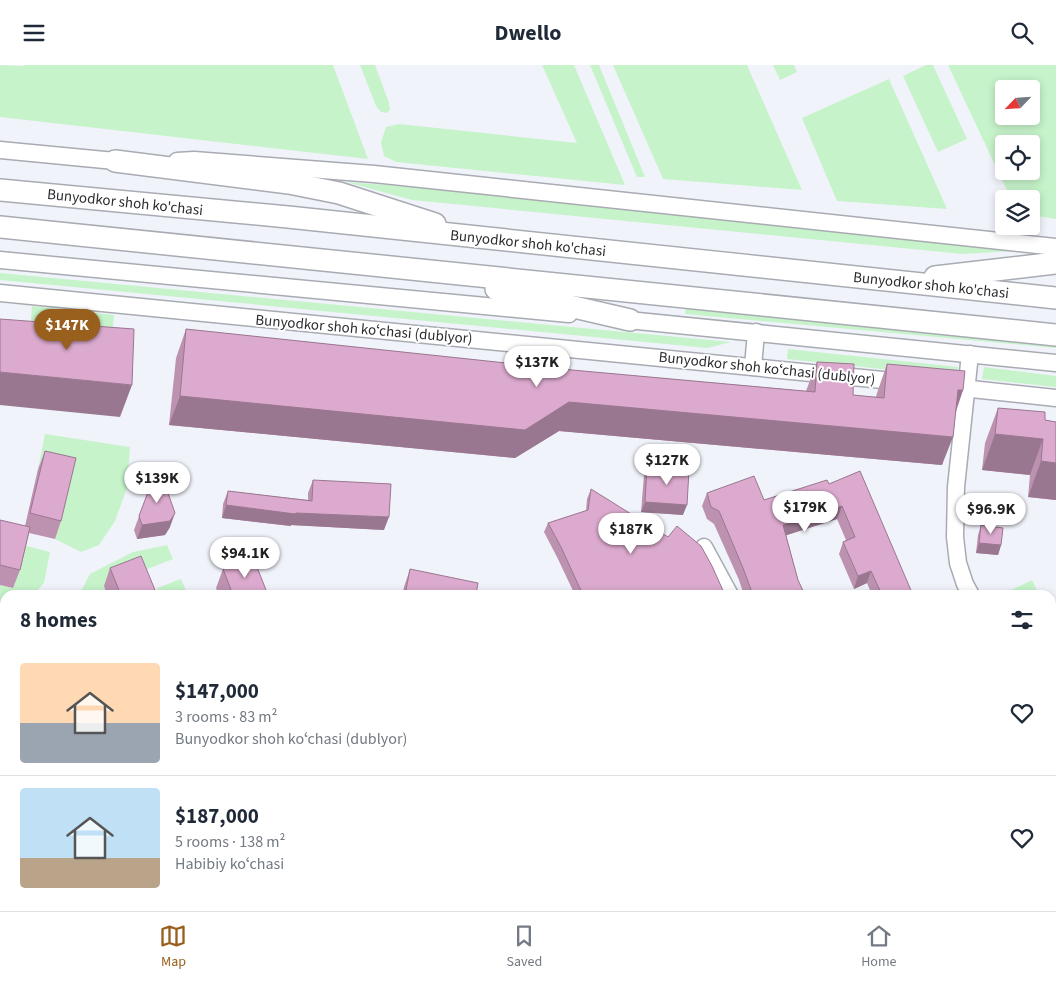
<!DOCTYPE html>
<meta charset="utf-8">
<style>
body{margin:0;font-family:"Source Sans 3",sans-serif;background:#f6f6f7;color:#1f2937;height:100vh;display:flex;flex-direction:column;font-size:19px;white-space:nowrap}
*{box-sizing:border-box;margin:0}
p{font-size:16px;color:#747a83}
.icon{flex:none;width:28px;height:28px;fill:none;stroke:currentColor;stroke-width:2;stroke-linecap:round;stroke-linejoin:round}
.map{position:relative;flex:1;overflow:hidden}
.details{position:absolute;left:0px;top:525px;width:1056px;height:321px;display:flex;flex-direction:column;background:#fff;border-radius:15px 15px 0 0;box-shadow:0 2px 8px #0003}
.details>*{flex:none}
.needle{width:32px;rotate:245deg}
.tools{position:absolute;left:995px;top:15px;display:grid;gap:10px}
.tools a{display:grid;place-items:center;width:45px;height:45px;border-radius:5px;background:#fff;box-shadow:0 2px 8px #0003;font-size:25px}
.price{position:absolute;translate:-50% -42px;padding:0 11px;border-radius:18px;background:#fff;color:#222;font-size:16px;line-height:32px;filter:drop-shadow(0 1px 2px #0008)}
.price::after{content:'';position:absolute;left:50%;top:30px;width:15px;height:11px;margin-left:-8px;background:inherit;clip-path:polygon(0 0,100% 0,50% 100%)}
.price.active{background:#995f1d;color:#fff}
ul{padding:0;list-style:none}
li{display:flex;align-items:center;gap:15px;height:125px;padding:0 20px}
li+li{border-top:1px solid #e0e1e3}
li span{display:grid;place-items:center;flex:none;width:140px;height:100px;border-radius:5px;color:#555}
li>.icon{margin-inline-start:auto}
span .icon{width:60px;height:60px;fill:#fffc;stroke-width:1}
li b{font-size:21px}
h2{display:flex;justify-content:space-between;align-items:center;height:60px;padding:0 20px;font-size:21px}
header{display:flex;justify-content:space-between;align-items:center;height:65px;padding:0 20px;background:#fff;font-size:22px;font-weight:700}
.tab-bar{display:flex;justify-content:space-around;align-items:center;height:70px;border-top:1px solid #e0e1e3;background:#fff;font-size:14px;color:#747a83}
.tab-bar a{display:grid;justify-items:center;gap:2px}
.tab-bar .active{color:#995f1d}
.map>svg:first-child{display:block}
</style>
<header><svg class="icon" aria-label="menu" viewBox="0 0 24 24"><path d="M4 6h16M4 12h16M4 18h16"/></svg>Dwello<svg class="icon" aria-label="search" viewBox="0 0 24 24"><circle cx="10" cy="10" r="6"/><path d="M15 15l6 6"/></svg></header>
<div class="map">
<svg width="1056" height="846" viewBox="0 0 1056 846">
<rect width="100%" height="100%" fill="#f1f3fb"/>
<g fill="#c6f3ca" fill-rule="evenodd">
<path d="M0,0L20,1L26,0H333L368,94L0,52Z"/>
<path d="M360,0H375L389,38L390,45L387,48L381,47L376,41Z"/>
<path d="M542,0H574L625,120L396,97L384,91L381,77L386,62L399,59L577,78Z"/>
<path d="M590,0H599L645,112H637Z"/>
<path d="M613,0H747L802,125L663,114Z"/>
<path d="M773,0H794L797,7L780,15Z"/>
<path d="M926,0H933L967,74L938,87L903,11Z"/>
<path d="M948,0H1056V154L1031,150V134H1011ZM1004,24H1031V51H1004ZM1004,79H1031V106H1004Z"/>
<path d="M889,14L947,144L837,136L802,53Z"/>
<path d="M346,117L413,122L1031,185L963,189L412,135Z"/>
<path d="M0,208L731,277L707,283L0,215Z"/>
<path d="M32,241L114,250L112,276L30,267Z"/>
<path d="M686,241L1056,277V283L685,249Z"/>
<path d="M788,284L958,302L957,312L787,294Z"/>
<path d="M984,302L1056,311V322L982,314Z"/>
<path d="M45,369L130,382L127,423L115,456L99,480L81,487L55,474L38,404Z"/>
<path d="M23,480L50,487L44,518L33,530H5V545L0,547V520L13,523Z"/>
<path d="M167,480L173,494L104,521L107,530H79L90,509L133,487Z"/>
<path d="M181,514L188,530H159L157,523Z"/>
<path d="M1032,515L1039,530H1001Z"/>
<path d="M1051,556L1056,566V621L1051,623Z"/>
<path d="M0,674L5,687V716L0,718Z"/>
</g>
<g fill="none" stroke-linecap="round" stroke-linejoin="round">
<g stroke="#a9abb2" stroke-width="19">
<g id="minor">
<path d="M0,85L115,96H125"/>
<path d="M177,96L194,95L374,109L1056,182"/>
<path d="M0,195L569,249"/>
<path d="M0,228L903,317"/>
<path d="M618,254L1056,298"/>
<path d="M970,289L956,422L955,472L958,498L965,519L971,530"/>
<path d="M753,302L756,267"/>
<path d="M943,321L1056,333"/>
<path d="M704,482L730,530"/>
<path d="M1051,686L1056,695"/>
<path d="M869,841L871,846"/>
<path d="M1001,841L1003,846"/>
</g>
</g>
<g stroke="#a9abb2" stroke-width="24">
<g id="major">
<path d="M115,96L289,118L339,128L435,159"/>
<path d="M0,125L288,152L1056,233"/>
<path d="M0,162L1056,270"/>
<path d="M935,212L1056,198"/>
<path d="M496,224L630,255"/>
</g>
</g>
<use href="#minor" stroke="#fff" stroke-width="16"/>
<use href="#major" stroke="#fff" stroke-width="21"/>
</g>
<g fill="#bd92b1">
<path d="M186,264L572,305L806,326L817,297L853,330L876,332L877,328L887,299L963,325L956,347L942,400L559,366L515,393L169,360L176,293Z"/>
<path d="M998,343L1045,355L1056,357V435L1028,432L1030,410L982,405L985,378Z"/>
<path d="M45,386L61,456L55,474L29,468L20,505L13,523L0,520V455L25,461L38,404Z"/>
<path d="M647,401L662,403L683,450L641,447L644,410Z"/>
<path d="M154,411L170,462L165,470L137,474L134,465Z"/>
<path d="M313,415L384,465L291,460V461L222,453L223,439L228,426L308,435V428Z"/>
<path d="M829,419L913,530H872L867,518L854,524L839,489L843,477L846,475L837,454L786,470L798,515L805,530H744L739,515L714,459L707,454L702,441L707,428L764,435Z"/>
<path d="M591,424L725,530H575L557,492L544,467L548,458L586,446L587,434Z"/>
<path d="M981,460L1001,480L998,490L976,488L978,470Z"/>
<path d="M110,503L155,525L153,530H107L104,521Z"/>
<path d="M223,504L268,530H219L216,523Z"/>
<path d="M410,504L476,530H402L404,522Z"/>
<path d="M5,567V610L0,597V581Z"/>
<path d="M5,748V804L0,791V750Z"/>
<path d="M112,841H179L182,846H116Z"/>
<path d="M250,841H287L286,846H249Z"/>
<path d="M373,841H450L449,846H372Z"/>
<path d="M487,841H518L516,846H507Z"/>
<path d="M544,841H858L860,846H543Z"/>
<path d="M884,841H905L907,846H884L885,844Z"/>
<path d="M975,841L1000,843L1006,846L1011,845L1012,843V841H1038L1040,846H974Z"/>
</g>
<g fill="#9a7790">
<path d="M0,307L132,320L120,352L0,340Z"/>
<path d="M958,325H963L953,353Z"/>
<path d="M180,331L569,337L953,372L942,400L559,366L515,393L169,360Z"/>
<path d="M995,369L1043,374L1030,410L982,405Z"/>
<path d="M1041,396L1056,398V435L1028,432Z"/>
<path d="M645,437L687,440L683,450L641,447Z"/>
<path d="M226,440L296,448L389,452L384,465L291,460V461L222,453Z"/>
<path d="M842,441L837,454L778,473L783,460Z"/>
<path d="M175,448L170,462L165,470L137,474L142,460Z"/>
<path d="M979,478L1001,480L998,490L976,488Z"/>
<path d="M871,506L867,518L854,524L858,511Z"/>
<path d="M155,525L153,530H142Z"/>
<path d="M1056,795V803L1051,805V797Z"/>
</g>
<g fill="#dcaace" stroke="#9a7790">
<path d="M0,254L134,264L132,320L0,307Z"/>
<path d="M186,264L572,305L815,327L817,297L854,299L853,330L884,333L887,299L965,306L963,325H958L953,372L569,337L525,365L180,331Z"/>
<path d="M998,343L1045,347V355L1056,357V398L1041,396L1043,374L995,369Z"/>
<path d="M45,386L76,393L61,456L30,448Z"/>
<path d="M647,401L662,402V403L689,405L687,440L645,437Z"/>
<path d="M860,406L913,530H882L871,506L858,511L843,477L855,472L842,441L783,460L798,515L805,530H753L743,503L719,446L711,442L707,428L754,411L764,435L827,415L829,419Z"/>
<path d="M154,411H162L175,448L170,456L142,460L139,451Z"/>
<path d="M313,415L391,419L389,452L296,448L295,449L226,440L228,426L312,436Z"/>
<path d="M591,424L668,472L677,461L701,481L712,501L725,530H583L561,482L548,458L588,445Z"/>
<path d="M0,455L30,462L20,505L0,500Z"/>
<path d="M981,460L1003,463L1001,480L979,478Z"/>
<path d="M141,491L155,525L142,530H121L110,503Z"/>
<path d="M253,492L268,530H233L223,504Z"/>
<path d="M410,504L478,518L476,530H405Z"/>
<path d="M1051,690L1056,694V795L1051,797Z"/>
<path d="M5,748V794L0,782V750Z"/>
<path d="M125,841H179L182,846H124L127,844Z"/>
<path d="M253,841H287L286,846H251Z"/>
<path d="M376,841H450L449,846H375Z"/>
<path d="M545,841H858L860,846H562L545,842Z"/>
<path d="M891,841H905L907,846H885L884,845Z"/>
<path d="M976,841H999L1000,843L1006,846L1011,845L1015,841H1038L1040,846H978Z"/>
</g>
<g text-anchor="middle" stroke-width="4" stroke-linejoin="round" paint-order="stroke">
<g font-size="15" fill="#2b2c2f" stroke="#fff">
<text transform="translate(125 137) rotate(6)" y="5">Bunyodkor shoh ko'chasi</text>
<text transform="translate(528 178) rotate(6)" y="5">Bunyodkor shoh ko'chasi</text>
<text transform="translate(931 220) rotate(6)" y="5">Bunyodkor shoh ko'chasi</text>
<text transform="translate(364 264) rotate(5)" y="5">Bunyodkor shoh koʻchasi (dublyor)</text>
<text transform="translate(767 303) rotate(6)" y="5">Bunyodkor shoh koʻchasi (dublyor)</text>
</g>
</g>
</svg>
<div class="tools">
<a><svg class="needle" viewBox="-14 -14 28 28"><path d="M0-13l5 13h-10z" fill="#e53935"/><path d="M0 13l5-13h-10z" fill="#747a83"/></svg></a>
<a><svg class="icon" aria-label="locate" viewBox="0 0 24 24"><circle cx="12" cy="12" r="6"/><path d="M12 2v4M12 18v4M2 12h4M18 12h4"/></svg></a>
<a><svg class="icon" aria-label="layers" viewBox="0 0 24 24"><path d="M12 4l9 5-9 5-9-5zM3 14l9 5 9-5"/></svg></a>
</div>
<b class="price active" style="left:67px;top:286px">$147K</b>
<b class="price" style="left:537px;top:323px">$137K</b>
<b class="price" style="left:667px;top:421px">$127K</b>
<b class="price" style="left:157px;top:439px">$139K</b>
<b class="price" style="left:805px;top:468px">$179K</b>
<b class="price" style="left:991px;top:470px">$96.9K</b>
<b class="price" style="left:631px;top:490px">$187K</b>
<b class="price" style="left:245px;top:514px">$94.1K</b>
<section class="details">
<h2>8 homes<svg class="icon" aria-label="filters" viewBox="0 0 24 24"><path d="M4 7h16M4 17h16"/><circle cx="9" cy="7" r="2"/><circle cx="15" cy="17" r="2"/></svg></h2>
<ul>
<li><span style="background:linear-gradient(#ffd9b3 60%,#9aa5b1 0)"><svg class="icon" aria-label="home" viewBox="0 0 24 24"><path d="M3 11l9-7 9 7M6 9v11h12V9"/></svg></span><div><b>$147,000</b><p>3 rooms · 83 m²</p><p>Bunyodkor shoh koʻchasi (dublyor)</p></div><svg class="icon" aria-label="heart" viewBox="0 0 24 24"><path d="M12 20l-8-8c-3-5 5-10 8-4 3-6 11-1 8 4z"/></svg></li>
<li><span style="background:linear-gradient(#bfe0f5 70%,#b9a48a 0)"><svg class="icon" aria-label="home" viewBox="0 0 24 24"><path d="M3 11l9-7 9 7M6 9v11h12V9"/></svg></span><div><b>$187,000</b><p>5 rooms · 138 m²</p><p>Habibiy koʻchasi</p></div><svg class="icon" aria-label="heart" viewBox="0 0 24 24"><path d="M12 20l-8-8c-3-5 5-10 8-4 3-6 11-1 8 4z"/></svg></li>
</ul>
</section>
</div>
<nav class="tab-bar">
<a class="active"><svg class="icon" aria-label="map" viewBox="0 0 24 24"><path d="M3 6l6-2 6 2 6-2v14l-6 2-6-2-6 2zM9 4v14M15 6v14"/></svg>Map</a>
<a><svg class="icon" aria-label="saved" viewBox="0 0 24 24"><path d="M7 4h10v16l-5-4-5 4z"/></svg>Saved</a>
<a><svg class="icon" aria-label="home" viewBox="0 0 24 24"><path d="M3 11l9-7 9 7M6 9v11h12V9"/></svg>Home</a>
</nav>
